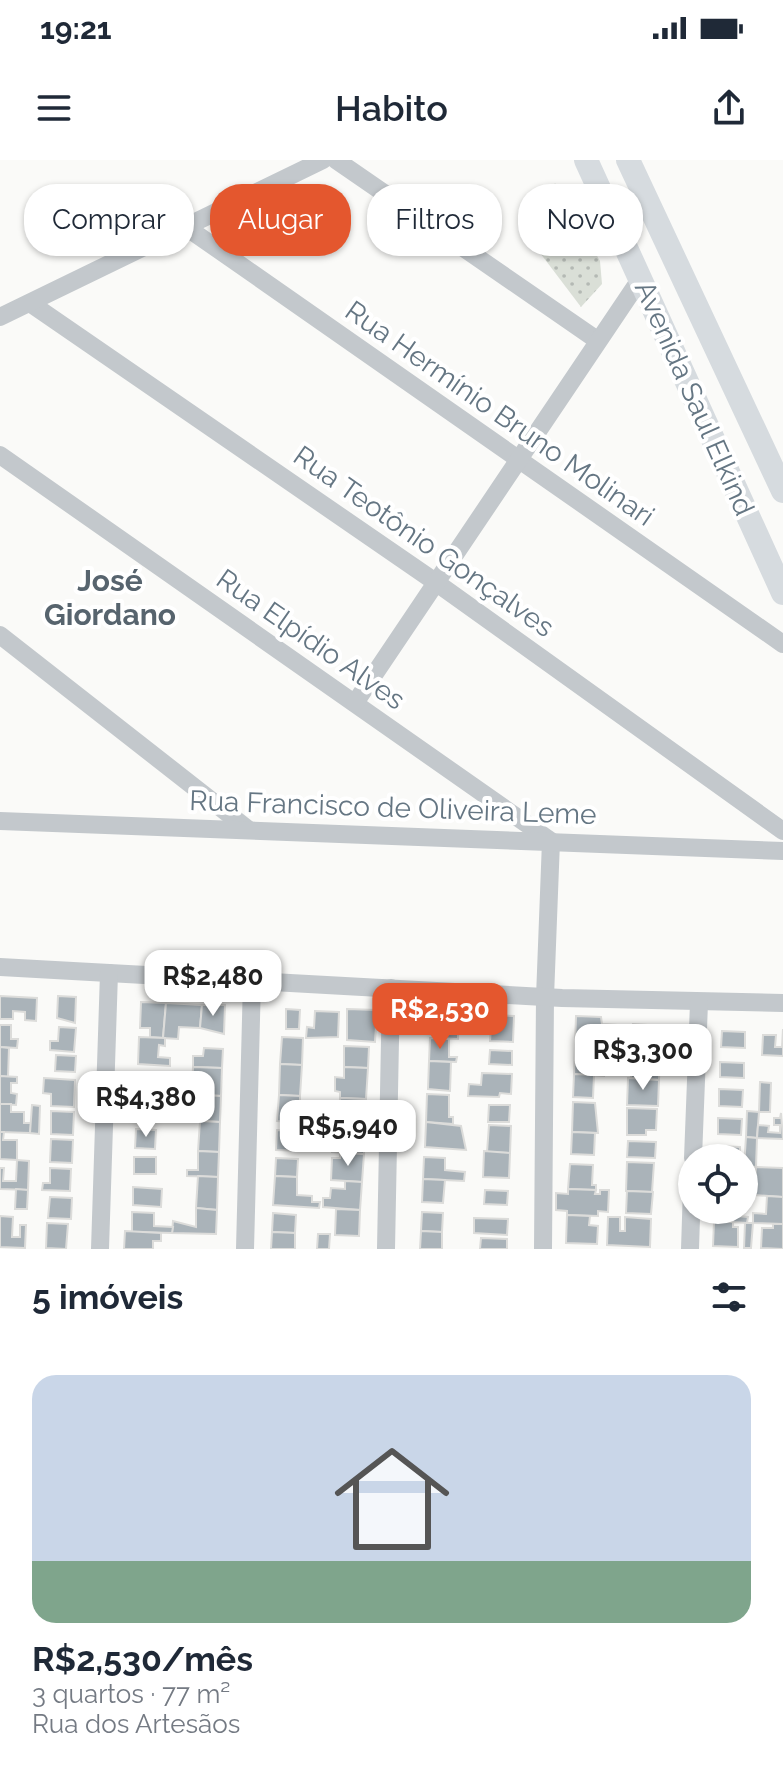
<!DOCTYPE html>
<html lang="pt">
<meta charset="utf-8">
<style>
body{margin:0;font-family:Raleway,sans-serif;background:#f6f6f7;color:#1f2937;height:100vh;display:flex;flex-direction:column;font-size:30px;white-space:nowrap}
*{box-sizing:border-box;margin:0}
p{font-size:26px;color:#747a83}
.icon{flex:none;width:44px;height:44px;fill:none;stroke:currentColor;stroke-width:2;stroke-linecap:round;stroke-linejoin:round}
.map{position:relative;height:1089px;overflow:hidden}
.side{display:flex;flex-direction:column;background:#fff;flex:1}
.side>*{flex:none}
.banner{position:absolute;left:24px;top:24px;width:736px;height:72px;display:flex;gap:16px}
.buttons{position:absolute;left:678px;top:984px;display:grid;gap:16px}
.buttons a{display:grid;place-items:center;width:80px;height:80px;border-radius:50%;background:#fff;box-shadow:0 2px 6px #0004;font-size:40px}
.price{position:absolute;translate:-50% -68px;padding:0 18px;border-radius:16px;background:#fff;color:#222;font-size:26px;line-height:52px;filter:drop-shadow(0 2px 4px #0008)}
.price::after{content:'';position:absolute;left:50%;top:48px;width:24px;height:18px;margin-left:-12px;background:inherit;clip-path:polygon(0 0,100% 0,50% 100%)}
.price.on{background:#e4572e;color:#fff}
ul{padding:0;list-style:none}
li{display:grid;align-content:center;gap:16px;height:424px;padding:0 32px}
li+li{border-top:2px solid #e0e1e3}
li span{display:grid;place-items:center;height:248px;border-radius:24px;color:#555}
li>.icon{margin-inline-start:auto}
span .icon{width:144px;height:144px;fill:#fffc;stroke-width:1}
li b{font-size:34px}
h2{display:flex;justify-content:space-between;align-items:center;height:96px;padding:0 32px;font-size:34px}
.pill{padding:0 28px;border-radius:32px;background:#fff;box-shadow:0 2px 6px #0004;font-size:28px;line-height:72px}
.pill.on{background:#e4572e;color:#fff}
.status{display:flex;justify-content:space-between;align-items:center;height:56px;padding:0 40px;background:#fff;direction:ltr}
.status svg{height:22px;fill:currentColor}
header{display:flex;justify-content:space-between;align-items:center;height:104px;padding:0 32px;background:#fff;font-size:36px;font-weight:600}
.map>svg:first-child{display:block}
</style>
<div class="status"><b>19:21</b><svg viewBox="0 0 49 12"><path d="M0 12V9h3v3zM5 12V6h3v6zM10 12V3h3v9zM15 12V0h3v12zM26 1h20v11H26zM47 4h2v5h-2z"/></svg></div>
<header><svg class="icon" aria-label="menu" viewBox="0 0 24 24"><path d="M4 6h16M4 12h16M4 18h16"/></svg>Habito<svg class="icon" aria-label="share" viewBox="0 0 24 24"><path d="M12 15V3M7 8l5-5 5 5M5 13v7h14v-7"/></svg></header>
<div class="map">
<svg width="783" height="1089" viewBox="0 0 783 1089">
<defs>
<pattern id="grass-dots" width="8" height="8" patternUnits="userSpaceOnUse" patternTransform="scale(2)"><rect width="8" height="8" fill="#dadfd7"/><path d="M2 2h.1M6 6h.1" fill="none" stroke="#b4b9b4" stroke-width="1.8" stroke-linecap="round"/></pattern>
</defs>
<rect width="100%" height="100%" fill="#fafaf8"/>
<path fill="url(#grass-dots)" d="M555,23L600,101L602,124L581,147L531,81Z"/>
<g fill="#aab3b9" stroke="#dcdcda" stroke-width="2">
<path d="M0,836L37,838L36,861L25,860V852L13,851V859H0Z"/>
<path d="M58,836L76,837L75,863L57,858Z"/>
<path d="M141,842L166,843L163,878L150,877V868H140Z"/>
<path d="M166,843L202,845L200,868L179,867L178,879L163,878Z"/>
<path d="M202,845H225L224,874L200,868Z"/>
<path d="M431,848L452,849L451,867H458V879L437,878L438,873H430Z"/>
<path d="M286,849L300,850L299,869H286Z"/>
<path d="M347,849L377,850L375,882L347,880Z"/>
<path d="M315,851L339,852L338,877L306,878L307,867L314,868Z"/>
<path d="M492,855L514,856L513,882L490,881Z"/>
<path d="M576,856L601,857L602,864L617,865L616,888L575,886Z"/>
<path d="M633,864L662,866L661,885L632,883Z"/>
<path d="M0,865H11V879H18L17,888L0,887Z"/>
<path d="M59,867L76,868L74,892L50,890V881H58Z"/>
<path d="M783,869V896L762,895L763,875H776L775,887H782Z"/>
<path d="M722,871L745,872V888L721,887Z"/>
<path d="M139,877L165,878V886L159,885L158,897L170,898V906L138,904Z"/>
<path d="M282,877L303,878L302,905L280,904Z"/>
<path d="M430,878L449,879V897H457L456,902L429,901Z"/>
<path d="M344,886L369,887L368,908L344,907Z"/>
<path d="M575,886L616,888L615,902L596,898V908H604V916L574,914Z"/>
<path d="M0,887L9,888L8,917L0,916Z"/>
<path d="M204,888L223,889L222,908L193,907V896H203Z"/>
<path d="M490,890L512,891V905L489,904Z"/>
<path d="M632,893L660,894L659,920L631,918Z"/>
<path d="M56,895L76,896L75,912L55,911Z"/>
<path d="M429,901L451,902L450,931L428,929Z"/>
<path d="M720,902L744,903V918L720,917Z"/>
<path d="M280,904L302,905L300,936L279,935Z"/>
<path d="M193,907L222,908L221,936L186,934V929H192Z"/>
<path d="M344,907L368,908L366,939L340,938V932L335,931V917L344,918Z"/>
<path d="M138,913L159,914L158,933L137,932Z"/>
<path d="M482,913L512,914L511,934L500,933L499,937L468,936L469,924L481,925Z"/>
<path d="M574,914L594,915L593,938L573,937Z"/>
<path d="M0,916L17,917V923H11V933L17,934L16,945L0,944Z"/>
<path d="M44,918L75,920L74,947L51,946V934L43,933Z"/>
<path d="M628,918L659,920L658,946L627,945Z"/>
<path d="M760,922L771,923L770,952H759Z"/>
<path d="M719,929L743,930L742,947L719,946Z"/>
<path d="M137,932L165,933L164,949H177L176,960L136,958Z"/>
<path d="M427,934L449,935V957H453V964L426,962Z"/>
<path d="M201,935L221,936L220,962L200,961Z"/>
<path d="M279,935L300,936V955L308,956L307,963L277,961Z"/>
<path d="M340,938L366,939L365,966L339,965Z"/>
<path d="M573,942L595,943L598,973L572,972Z"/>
<path d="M0,944H11V952H24V963H31L30,973L0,972Z"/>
<path d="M32,945L40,946L39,974L30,973Z"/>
<path d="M489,945H510L509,962H488Z"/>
<path d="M627,948L657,949L656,970H646V975H627Z"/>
<path d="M51,951L74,952L73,975L51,974Z"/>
<path d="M747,951L759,952L757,978L746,977Z"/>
<path d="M781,953L783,979L757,978L758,965L769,966L768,972L780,973V965H774V958H780Z"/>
<path d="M718,958L742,959L741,975L718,974Z"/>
<path d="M200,961L220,962L219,992L198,991Z"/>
<path d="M426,962L461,966L466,990L425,987Z"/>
<path d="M489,965L511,966L510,993L487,992Z"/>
<path d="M136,969L156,970L155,989L135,988Z"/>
<path d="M277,970L306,972V991L276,990Z"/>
<path d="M0,972H4L3,980H17V1000L0,999Z"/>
<path d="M333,972L364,973V994L332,992Z"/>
<path d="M572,972L595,973L594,995L571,994Z"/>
<path d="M746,977L757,978L756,1007L744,1006Z"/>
<path d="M51,979L73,980L72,1003L50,1002Z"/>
<path d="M628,981L656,982L655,998L627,997Z"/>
<path d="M717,986L740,987V998H716Z"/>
<path d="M198,991L219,992L218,1017L187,1016V1010H198Z"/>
<path d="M484,991L510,993L509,1018L483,1017Z"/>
<path d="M340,993L364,994L362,1022L331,1020L332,998H340Z"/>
<rect x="134" y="997" width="22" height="17"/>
<path d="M424,997L445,998V1010L465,1012L464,1021L423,1019Z"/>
<path d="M276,998L298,999L297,1017L275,1016Z"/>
<path d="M17,1000L29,1001L28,1030L0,1029V1008H4L3,1021H16Z"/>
<path d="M627,1002L654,1003L652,1032L626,1031Z"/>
<path d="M570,1004L593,1005L592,1025H596V1030L568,1029Z"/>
<path d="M756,1007L783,1008V1037L754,1035Z"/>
<path d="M50,1008L71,1009L70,1031L42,1030L43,1023H50Z"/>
<path d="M198,1016L218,1017L217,1050L196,1048Z"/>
<path d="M275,1016L297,1017V1035L312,1036V1042H320L319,1048L273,1045Z"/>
<path d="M423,1019L445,1020L443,1043L422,1042Z"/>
<path d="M345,1021L362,1022L360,1050L323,1047V1038H330L331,1028L345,1029Z"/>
<path d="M133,1027L162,1029L161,1047L133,1045Z"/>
<path d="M16,1029L28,1030L27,1049H15Z"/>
<path d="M568,1029L596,1030L595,1034H600V1030H609L608,1052L598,1051V1056L567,1055V1051L556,1050V1033L568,1034Z"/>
<path d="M485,1030L508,1031L507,1045L484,1044Z"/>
<path d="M627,1031L653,1032L651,1054L626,1053Z"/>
<path d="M767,1036L783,1037V1064L753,1063V1053L766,1054Z"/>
<path d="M50,1037L72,1038L71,1059L48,1058Z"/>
<path d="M196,1048L217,1050L216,1074L172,1073L173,1061L196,1067Z"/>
<path d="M336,1049L360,1050L359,1076L335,1075Z"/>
<path d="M714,1050H739L738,1056L748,1057L747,1063L714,1061Z"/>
<path d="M132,1052L154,1053V1066L173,1067L172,1073L132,1072Z"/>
<path d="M422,1052L443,1053L442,1072L421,1071Z"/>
<path d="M273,1053L296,1055L295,1073L272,1072Z"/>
<path d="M567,1055L590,1056L589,1065L598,1066L597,1084L566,1083Z"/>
<path d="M0,1056L13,1057L12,1077H20V1065H26L25,1088L0,1087Z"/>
<path d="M608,1057H620V1071H625V1057L651,1059L650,1087L607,1085Z"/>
<path d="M474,1058L508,1059L507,1075L474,1073Z"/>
<path d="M714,1061L733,1062V1067H738V1087L713,1086Z"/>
<path d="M47,1063L68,1064L66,1089L46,1088Z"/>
<path d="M745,1063H753L751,1088H744Z"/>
<path d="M773,1064H783V1089L761,1088L762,1068H773Z"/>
<path d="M125,1071L161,1073V1081H153V1089H124Z"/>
<path d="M421,1071L442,1072V1089H420Z"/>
<path d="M272,1072L295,1073V1089H271Z"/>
<path d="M318,1074H330L329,1089H317Z"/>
<path d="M481,1078L507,1079V1089H480Z"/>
</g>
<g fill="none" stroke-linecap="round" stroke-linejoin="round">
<g stroke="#c3c8cc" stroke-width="18">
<path d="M336,0L597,180"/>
<path d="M186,67L783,484"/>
<path d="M30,143L434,421L783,671"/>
<path d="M0,157L323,0"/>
<path d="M0,295L551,681L545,837L543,1089"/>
<path d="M0,475L249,670"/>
<path d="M355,543L641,118"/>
<path d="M0,661L783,691"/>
<path d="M0,807L562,838L783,843"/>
<path d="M693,998L699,843"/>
<path d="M100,1089L109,813"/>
<path d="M245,1089L252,821"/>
<path d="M386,1089L391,828"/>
<path d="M690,1089L692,1027"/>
</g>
<g stroke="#d6dbdf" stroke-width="24">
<path d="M586,0L783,433"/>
<path d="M628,0L783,331"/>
</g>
</g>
<g text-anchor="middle" stroke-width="8" stroke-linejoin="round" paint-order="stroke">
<g font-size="28" fill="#657683" stroke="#fff">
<text transform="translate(695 238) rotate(66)" y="10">Avenida Saul Elkind</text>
<text transform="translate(500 253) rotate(35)" y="10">Rua Hermínio Bruno Molinari</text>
<text transform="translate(424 381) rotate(35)" y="10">Rua Teotônio Gonçalves</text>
<text transform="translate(311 479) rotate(35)" y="10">Rua Elpídio Alves</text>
<text transform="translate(393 647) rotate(2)" y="10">Rua Francisco de Oliveira Leme</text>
</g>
<g font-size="30" font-weight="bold" fill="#57646e" stroke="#fff">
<text x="110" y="431">José<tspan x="110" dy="34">Giordano</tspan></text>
</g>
</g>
</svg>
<div class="buttons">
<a><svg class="icon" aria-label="locate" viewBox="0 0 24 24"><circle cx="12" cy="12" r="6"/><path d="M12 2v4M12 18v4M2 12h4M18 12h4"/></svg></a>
</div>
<b class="price" style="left:213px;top:858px">R$2,480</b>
<b class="price on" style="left:440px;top:891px">R$2,530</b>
<b class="price" style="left:643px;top:932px">R$3,300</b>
<b class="price" style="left:146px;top:979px">R$4,380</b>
<b class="price" style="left:348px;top:1008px">R$5,940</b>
<div class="banner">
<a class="pill">Comprar</a>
<a class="pill on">Alugar</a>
<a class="pill">Filtros</a>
<a class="pill">Novo</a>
</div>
</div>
<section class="side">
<h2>5 imóveis<svg class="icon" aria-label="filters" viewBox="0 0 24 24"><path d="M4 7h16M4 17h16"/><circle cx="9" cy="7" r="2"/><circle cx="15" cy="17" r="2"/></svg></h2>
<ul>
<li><span style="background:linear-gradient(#c9d6e8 75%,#7fa58c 0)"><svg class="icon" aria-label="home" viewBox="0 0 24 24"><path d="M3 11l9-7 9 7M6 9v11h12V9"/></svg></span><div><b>R$2,530/mês</b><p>3 quartos · 77 m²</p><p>Rua dos Artesãos</p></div></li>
</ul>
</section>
